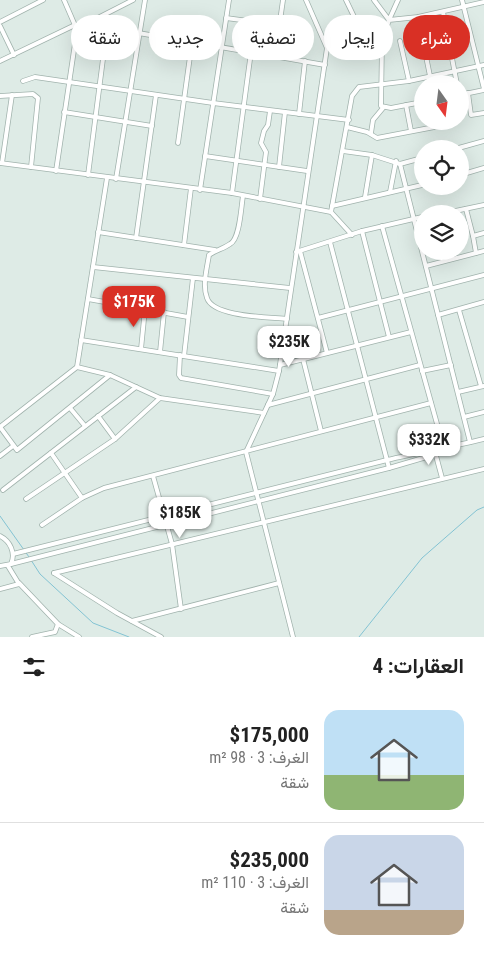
<!DOCTYPE html>
<html lang="ar">
<meta charset="utf-8">
<style>
body{margin:0;font-family:"Roboto Condensed",Vazirmatn,sans-serif;background:#f2f2f2;color:#222;direction:rtl;height:100vh;display:flex;flex-direction:column;font-size:19px;white-space:nowrap}
*{box-sizing:border-box;margin:0}
p{font-size:16px;color:#767676}
.icon{flex:none;width:28px;height:28px;fill:none;stroke:currentColor;stroke-width:2;stroke-linecap:round;stroke-linejoin:round}
.map{position:relative;height:637px;overflow:hidden;direction:ltr}
.details{display:flex;flex-direction:column;background:#fff;flex:1}
.details>*{flex:none}
.hud{position:absolute;left:15px;top:15px;width:455px;height:45px;direction:rtl;display:flex;gap:10px}
.needle{width:32px;rotate:166deg}
.fabs{position:absolute;left:414px;top:75px;display:grid;gap:10px}
.fabs a{display:grid;place-items:center;width:55px;height:55px;border-radius:50%;background:#fff;box-shadow:0 5px 20px #0002;font-size:25px}
.price{position:absolute;translate:-50% -42px;padding:0 11px;border-radius:10px;background:#fff;color:#222;font-size:16px;line-height:32px;filter:drop-shadow(0 1px 2px #0008)}
.price::after{content:'';position:absolute;left:50%;top:30px;width:15px;height:11px;margin-left:-8px;background:inherit;clip-path:polygon(0 0,100% 0,50% 100%)}
.price.current{background:#d93025;color:#fff}
ul{padding:0;list-style:none}
li{display:flex;align-items:center;gap:15px;height:125px;padding:0 20px}
li+li{border-top:1px solid #e0e0e0}
li span{display:grid;place-items:center;flex:none;width:140px;height:100px;border-radius:15px;color:#555}
li>.icon{margin-inline-start:auto}
span .icon{width:60px;height:60px;fill:#fffc;stroke-width:1}
li b{font-size:21px}
h2{display:flex;justify-content:space-between;align-items:center;height:60px;padding:0 20px;font-size:21px}
.tag{padding:0 18px;border-radius:22px;background:#fff;box-shadow:0 5px 20px #0002;font-size:18px;line-height:45px}
.tag.current{background:#d93025;color:#fff}
.map>svg:first-child{display:block}
</style>
<div class="map">
<svg width="484" height="637" viewBox="0 0 484 637">
<rect width="100%" height="100%" fill="#deebe6"/>
<g fill="none" stroke-linecap="round" stroke-linejoin="round">
<g stroke="#83c3d3" stroke-width="1">
<path d="M0,516L29,557"/>
<path d="M31,560L40,574L93,623L129,637"/>
<path d="M359,637L422,558L477,510L484,507"/>
</g>
<g stroke="#a1b3ad" stroke-width="5.5">
<g id="street">
<path d="M346,0L358,25"/>
<path d="M374,0L389,20L398,0"/>
<path d="M462,0L484,89"/>
<path d="M443,12L457,84"/>
<path d="M418,17L430,76"/>
<path d="M226,18L279,25"/>
<path d="M0,22L43,0"/>
<path d="M86,24L325,65"/>
<path d="M0,26L14,55"/>
<path d="M400,41L409,81"/>
<path d="M275,56L283,0"/>
<path d="M0,61L75,25L86,24L133,0"/>
<path d="M23,81L35,77L213,103L349,120"/>
<path d="M468,93L471,115L484,113"/>
<path d="M460,95L484,90"/>
<path d="M0,96L33,94L38,98L31,167"/>
<path d="M422,102L391,108L381,106L382,41L389,20L418,17L484,2"/>
<path d="M406,105L411,131"/>
<path d="M64,112L152,126"/>
<path d="M299,114L305,61"/>
<path d="M347,127L367,132L377,138L445,125"/>
<path d="M371,133L373,120L383,108"/>
<path d="M178,143L192,42"/>
<path d="M455,149L484,141"/>
<path d="M343,151L372,155L400,164L422,158"/>
<path d="M205,156L307,171"/>
<path d="M0,163L232,193L331,212L352,235"/>
<path d="M2,163L12,95"/>
<path d="M400,164L470,442"/>
<path d="M279,167L285,112"/>
<path d="M56,171L77,30L64,0"/>
<path d="M88,175L107,28"/>
<path d="M460,175L484,168"/>
<path d="M116,179L145,0"/>
<path d="M200,190L229,0"/>
<path d="M390,192L396,161"/>
<path d="M232,193L251,52"/>
<path d="M243,196C241,207 240,239 230,244C223,249 216,250 209,255C207,268 202,285 207,298C213,317 269,317 287,319"/>
<path d="M365,197L372,155"/>
<path d="M260,199L266,152L261,143L264,131L268,125L270,111"/>
<path d="M332,206L422,185"/>
<path d="M466,209L473,236L484,233"/>
<path d="M331,212L352,96L359,87L409,81L484,65"/>
<path d="M441,214L484,205"/>
<path d="M382,226L444,449"/>
<path d="M362,231L389,337"/>
<path d="M98,232L215,250"/>
<path d="M473,236L476,253"/>
<path d="M136,238L156,95"/>
<path d="M330,242L389,468"/>
<path d="M184,245L191,188"/>
<path d="M300,251L327,353"/>
<path d="M445,251L447,260"/>
<path d="M296,252L362,231L422,217"/>
<path d="M426,266L484,251"/>
<path d="M93,267L290,288"/>
<path d="M88,299L188,317"/>
<path d="M459,310L481,386"/>
<path d="M438,315L484,302"/>
<path d="M318,318L484,275"/>
<path d="M81,340L279,371"/>
<path d="M141,349L145,309"/>
<path d="M160,352L164,312"/>
<path d="M180,355L179,375L181,378L273,394"/>
<path d="M184,356L193,278"/>
<path d="M303,359L321,431"/>
<path d="M280,365L411,332"/>
<path d="M77,367L110,375L160,398L264,413"/>
<path d="M422,371L451,365"/>
<path d="M458,392L484,386"/>
<path d="M268,405L420,365"/>
<path d="M70,408L85,426"/>
<path d="M98,416L115,439"/>
<path d="M464,417L484,412"/>
<path d="M0,427L77,367L107,178"/>
<path d="M0,427L17,450L110,375"/>
<path d="M435,452L442,478"/>
<path d="M51,453L82,498"/>
<path d="M0,456L13,446"/>
<path d="M153,476L172,544L181,609"/>
<path d="M3,490L136,387"/>
<path d="M26,499L115,439L160,398"/>
<path d="M42,525L82,498L104,488L431,403"/>
<path d="M0,536C10,541 16,553 11,564L0,566"/>
<path d="M13,554L387,460C420,452 452,447 484,439"/>
<path d="M11,564L389,468L430,456L441,450"/>
<path d="M54,573L484,469"/>
<path d="M54,573L117,613L161,637"/>
<path d="M19,583L58,624L79,637"/>
<path d="M0,589L19,584L8,566"/>
<path d="M132,621L279,583"/>
<path d="M32,637L55,632L58,624"/>
<path d="M293,637L246,452L273,394L279,371L327,48L306,0"/>
</g>
</g>
<use href="#street" stroke="#fff" stroke-width="4"/>
</g>
</svg>
<div class="fabs">
<a><svg class="needle" viewBox="-14 -14 28 28"><path d="M0-13l5 13h-10z" fill="#e53935"/><path d="M0 13l5-13h-10z" fill="#767676"/></svg></a>
<a><svg class="icon" aria-label="locate" viewBox="0 0 24 24"><circle cx="12" cy="12" r="6"/><path d="M12 2v4M12 18v4M2 12h4M18 12h4"/></svg></a>
<a><svg class="icon" aria-label="layers" viewBox="0 0 24 24"><path d="M12 4l9 5-9 5-9-5zM3 14l9 5 9-5"/></svg></a>
</div>
<b class="price current" style="left:134px;top:328px">$175K</b>
<b class="price" style="left:289px;top:368px">$235K</b>
<b class="price" style="left:429px;top:466px">$332K</b>
<b class="price" style="left:180px;top:539px">$185K</b>
<div class="hud">
<a class="tag current">شراء</a>
<a class="tag">إيجار</a>
<a class="tag">تصفية</a>
<a class="tag">جديد</a>
<a class="tag">شقة</a>
</div>
</div>
<section class="details">
<h2>العقارات: 4<svg class="icon" aria-label="filters" viewBox="0 0 24 24"><path d="M4 7h16M4 17h16"/><circle cx="9" cy="7" r="2"/><circle cx="15" cy="17" r="2"/></svg></h2>
<ul>
<li><span style="background:linear-gradient(#bfe0f5 65%,#8fb573 0)"><svg class="icon" aria-label="home" viewBox="0 0 24 24"><path d="M3 11l9-7 9 7M6 9v11h12V9"/></svg></span><div><b>$175,000</b><p>الغرف: 3 · 98 m²</p><p>شقة</p></div></li>
<li><span style="background:linear-gradient(#c9d6e8 75%,#b9a48a 0)"><svg class="icon" aria-label="home" viewBox="0 0 24 24"><path d="M3 11l9-7 9 7M6 9v11h12V9"/></svg></span><div><b>$235,000</b><p>الغرف: 3 · 110 m²</p><p>شقة</p></div></li>
</ul>
</section>
